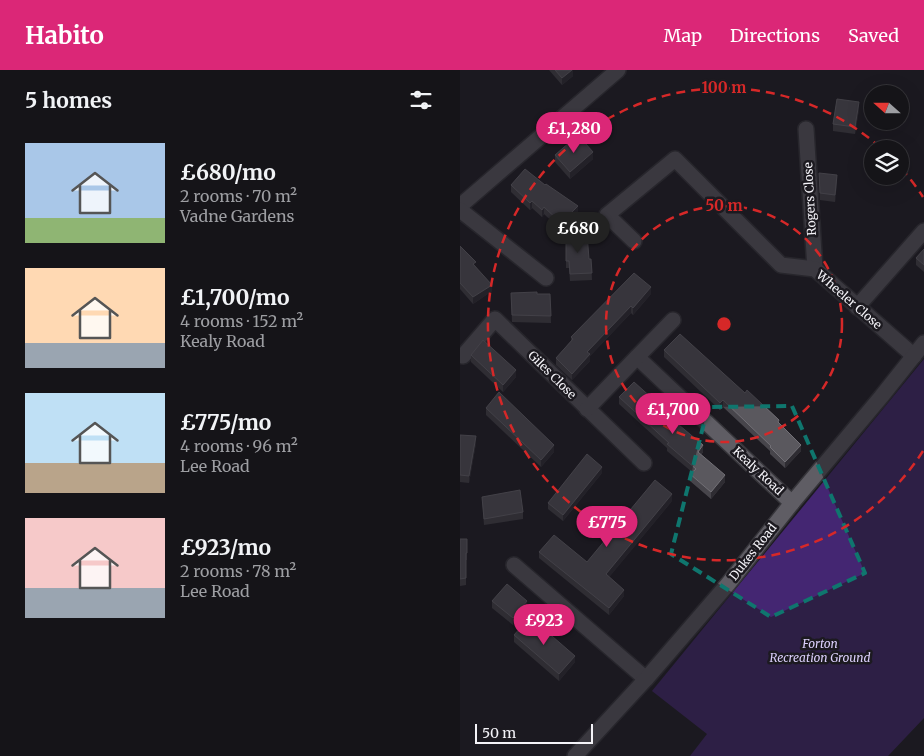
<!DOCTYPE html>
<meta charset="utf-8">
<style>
body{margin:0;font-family:Merriweather,serif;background:#222125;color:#f1f3f6;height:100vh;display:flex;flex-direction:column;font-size:19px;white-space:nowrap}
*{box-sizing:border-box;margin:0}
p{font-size:16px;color:#9d9ea2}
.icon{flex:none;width:28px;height:28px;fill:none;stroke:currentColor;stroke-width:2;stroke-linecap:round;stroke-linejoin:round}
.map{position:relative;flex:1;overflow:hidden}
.drawer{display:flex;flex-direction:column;background:#151418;width:460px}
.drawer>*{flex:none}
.needle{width:32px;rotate:291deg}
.fabs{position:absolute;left:404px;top:15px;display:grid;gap:10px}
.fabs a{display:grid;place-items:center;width:45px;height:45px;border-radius:50%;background:#151418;box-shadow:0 5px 20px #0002,0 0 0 1px #343337;font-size:25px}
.scale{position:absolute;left:15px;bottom:12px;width:118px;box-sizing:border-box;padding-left:5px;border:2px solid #f4f3f8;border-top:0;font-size:14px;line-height:18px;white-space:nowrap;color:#f4f3f8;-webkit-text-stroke:4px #1c1a20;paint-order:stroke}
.price{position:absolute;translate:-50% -42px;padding:0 11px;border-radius:18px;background:#db2777;color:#fff;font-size:16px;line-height:32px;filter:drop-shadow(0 1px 2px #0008)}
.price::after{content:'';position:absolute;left:50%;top:30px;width:15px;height:11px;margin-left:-8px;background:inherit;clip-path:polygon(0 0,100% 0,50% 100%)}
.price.on{background:#222;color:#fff}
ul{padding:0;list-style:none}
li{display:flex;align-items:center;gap:15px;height:125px;padding:0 25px}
li span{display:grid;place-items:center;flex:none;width:140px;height:100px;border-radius:0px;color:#555}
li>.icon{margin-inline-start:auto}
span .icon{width:60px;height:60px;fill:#fffc;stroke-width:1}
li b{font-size:21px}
h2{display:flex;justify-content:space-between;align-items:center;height:60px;padding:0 25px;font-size:21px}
header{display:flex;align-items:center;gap:30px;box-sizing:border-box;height:70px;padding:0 25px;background:#db2777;color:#fff}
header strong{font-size:24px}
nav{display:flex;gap:28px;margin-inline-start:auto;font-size:18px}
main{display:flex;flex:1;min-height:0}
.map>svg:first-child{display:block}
</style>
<header>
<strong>Habito</strong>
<nav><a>Map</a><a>Directions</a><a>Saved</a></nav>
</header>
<main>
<section class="drawer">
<h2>5 homes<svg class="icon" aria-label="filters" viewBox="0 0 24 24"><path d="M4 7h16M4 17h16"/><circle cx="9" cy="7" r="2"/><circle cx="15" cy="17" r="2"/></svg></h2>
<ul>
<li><span style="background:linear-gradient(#a9c7e8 75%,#8fb573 0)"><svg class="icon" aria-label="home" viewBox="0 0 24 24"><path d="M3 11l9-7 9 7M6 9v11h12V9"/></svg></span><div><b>£680/mo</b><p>2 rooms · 70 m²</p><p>Vadne Gardens</p></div></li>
<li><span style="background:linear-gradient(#ffd9b3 75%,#9aa5b1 0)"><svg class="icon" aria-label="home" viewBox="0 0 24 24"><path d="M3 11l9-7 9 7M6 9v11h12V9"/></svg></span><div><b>£1,700/mo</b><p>4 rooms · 152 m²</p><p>Kealy Road</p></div></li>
<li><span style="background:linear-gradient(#bfe0f5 70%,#b9a48a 0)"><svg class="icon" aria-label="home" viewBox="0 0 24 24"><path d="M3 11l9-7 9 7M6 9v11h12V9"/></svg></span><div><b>£775/mo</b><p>4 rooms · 96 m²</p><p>Lee Road</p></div></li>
<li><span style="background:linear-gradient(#f6c9c9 70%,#9aa5b1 0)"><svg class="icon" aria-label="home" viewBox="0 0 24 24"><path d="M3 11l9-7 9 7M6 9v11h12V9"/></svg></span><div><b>£923/mo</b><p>2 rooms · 78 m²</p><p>Lee Road</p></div></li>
</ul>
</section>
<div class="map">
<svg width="464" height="686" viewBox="0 0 464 686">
<rect width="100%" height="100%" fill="#1c1a20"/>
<path fill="#442672" d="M464,289V648L428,686H230L247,664L192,621Z"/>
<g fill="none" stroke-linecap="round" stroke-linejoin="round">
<g stroke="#36353a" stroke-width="18">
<g id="minor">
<path d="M346,59L355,199"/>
<path d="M0,136L158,0"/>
<path d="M0,140L86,208"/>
<path d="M174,171L147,145L215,89L321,195L355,199L454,286"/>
<path d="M397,237L464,161"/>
<path d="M3,286L35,249L184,393"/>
<path d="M177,287L332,433"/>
<path d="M127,339L177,287L213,250"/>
<path d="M54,495L186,609"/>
<path d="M115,686L186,609L268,514L332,433L421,327L464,273"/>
</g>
</g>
<use href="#minor" stroke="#5f5d64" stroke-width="15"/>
</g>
<g fill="#47454b">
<path d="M89,0H113V6L102,15Z"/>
<path d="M399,39L395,64L373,61V54Z"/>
<path d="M95,85L133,89L110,109L95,92Z"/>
<path d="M359,103L377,112L375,132L360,130Z"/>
<path d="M51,115L118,143L101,160L84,144L82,147L72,138L70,140L51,122Z"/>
<path d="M106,164L129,189H131L132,210L110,211L109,198H106Z"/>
<path d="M0,176L16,197L32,221L13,234L0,219Z"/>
<path d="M464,179V202L456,195V188Z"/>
<path d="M51,223L77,224H90L91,253L52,252Z"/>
<path d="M191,224L173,245L171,243L130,286V291L112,310L96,295V288L111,271V267Z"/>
<path d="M204,280L319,353L341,381L325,398L310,384V381L263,337L260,340L204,287Z"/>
<path d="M11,285L56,307L43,322L11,292Z"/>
<path d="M159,327L214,351L243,382L241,385L265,412L251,429L230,411V404L232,402L207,381V378L159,334Z"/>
<path d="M26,338L94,382L81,397L26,345Z"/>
<path d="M0,365L16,373L9,413L0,412Z"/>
<path d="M142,403L103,451L88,439V433Z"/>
<path d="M22,427L63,442V449L24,455Z"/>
<path d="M212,431L149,507L164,526L149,545L79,488V482L127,492Z"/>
<path d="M0,469L7,483V490H6V515L0,516Z"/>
<path d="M32,531L67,538L53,555L32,538Z"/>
<path d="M54,565L115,592L99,611L54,572Z"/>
</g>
<g fill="#2e2c32">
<path d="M112,0H113V6L102,15V8Z"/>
<path d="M399,32V39L395,64V57Z"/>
<path d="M133,82V89L110,109V102Z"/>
<path d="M377,105V112L375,132V125Z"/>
<path d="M72,131V138L70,140V133Z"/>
<path d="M118,136V143L101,160V153Z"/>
<path d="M84,137V144L82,147V140Z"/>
<path d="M32,215V221L13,234V227Z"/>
<path d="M191,217V224L173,245V238Z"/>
<path d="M171,236V243L130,286V291L112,310V304L127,282Z"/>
<path d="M56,300V307L43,322V315Z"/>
<path d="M263,330V337L260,340V333Z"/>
<path d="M16,366V373L9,413V406Z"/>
<path d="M94,375V382L81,397V390Z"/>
<path d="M243,375V382L238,388V382Z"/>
<path d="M341,375V381L325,398V392Z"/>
<path d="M142,397V403L103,451V445Z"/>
<path d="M265,405V412L251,429V422Z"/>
<path d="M212,424V431L146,511V504Z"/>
<path d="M164,520V526L149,545V538Z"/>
<path d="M67,531V538L53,555V548Z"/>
<path d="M115,586V592L99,611V604Z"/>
</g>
<g fill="#5a585e" stroke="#727076">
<path d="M95,0H112L102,8Z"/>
<path d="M377,29L399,32L395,57L373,54Z"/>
<path d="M118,65L133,82L110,102L95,85Z"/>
<path d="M65,99L85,115L86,114L118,136L101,153L84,137L82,140L72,131L70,133L51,115Z"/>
<path d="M359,103L377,105L375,125L360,123Z"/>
<path d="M127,163L129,189H131L132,203L110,204L109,191H106V164Z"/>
<path d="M0,176L16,192L13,194L32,215L13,227L0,213Z"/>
<path d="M464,179V195L456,188Z"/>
<path d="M174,203L191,217L173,238L171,236L127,282L130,284L112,304L96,288L113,269L111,267Z"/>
<path d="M77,222V224H90L91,246L52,245L51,223Z"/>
<path d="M220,264L285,323L287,320L319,350L318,352L341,375L325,392L310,377L311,376L263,330L260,333L204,280Z"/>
<path d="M23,270L56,300L43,315L11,285Z"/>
<path d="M174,312L214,348L213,350L243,375L238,382L265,405L251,422L230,404L236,399L207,374L209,373L159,327Z"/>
<path d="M39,322L94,375L81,390L26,338Z"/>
<path d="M0,365L16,366L9,406L0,405Z"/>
<path d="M127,384L142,397L103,445L88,433Z"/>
<path d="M195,410L212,424L146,504L164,520L149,538L79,482L94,465L127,492Z"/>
<path d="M60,420L63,442L24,449L22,427Z"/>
<path d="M0,469H7V483H6V508L0,509Z"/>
<path d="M47,514L67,531L53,548L32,531Z"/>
<path d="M70,547L115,586L99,604L54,565Z"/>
</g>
<path d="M0 0H464V686H0ZM332,336L405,503L311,547L211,484L248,337Z" fill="#1c1a20" fill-opacity=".55" fill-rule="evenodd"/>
<path fill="none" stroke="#0f766e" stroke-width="4" stroke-dasharray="10 6" stroke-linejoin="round" d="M332,336L405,503L311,547L211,484L248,337Z"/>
<g fill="none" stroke="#d62828" stroke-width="2.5" stroke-dasharray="9 6">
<circle cx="264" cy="254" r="118"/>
<path d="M463 381A236 236 0 1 1 422 79M441 98A236 236 0 0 1 463 127"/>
</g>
<g text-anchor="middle" stroke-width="5" stroke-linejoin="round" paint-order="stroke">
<g font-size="12" fill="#f4f3f8" stroke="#1c1a20">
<text transform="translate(350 129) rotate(-93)" y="4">Rogers Close</text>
<text transform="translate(389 230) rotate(41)" y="4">Wheeler Close</text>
<text transform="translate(92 305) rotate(45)" y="4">Giles Close</text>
<text transform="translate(298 401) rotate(43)" y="4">Kealy Road</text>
<text transform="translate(293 482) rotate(-52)" y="4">Dukes Road</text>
</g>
<g font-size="12" font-style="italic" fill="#dbcffb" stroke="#1c1a20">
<text x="360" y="578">Forton<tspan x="360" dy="14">Recreation Ground</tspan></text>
</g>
</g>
<circle cx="264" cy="254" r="8" fill="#d62828" stroke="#1c1a20" stroke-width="2.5"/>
<g font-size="15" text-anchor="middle" font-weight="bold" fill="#d62828" stroke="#1c1a20" stroke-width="5" stroke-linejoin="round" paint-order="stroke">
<text x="264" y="23">100 m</text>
<text x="264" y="141">50 m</text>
</g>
</svg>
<div class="fabs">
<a><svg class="needle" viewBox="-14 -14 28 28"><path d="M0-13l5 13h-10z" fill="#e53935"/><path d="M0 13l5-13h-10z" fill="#9d9ea2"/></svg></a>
<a><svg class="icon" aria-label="layers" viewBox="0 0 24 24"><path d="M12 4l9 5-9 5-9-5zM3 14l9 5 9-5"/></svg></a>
</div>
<div class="scale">50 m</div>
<b class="price" style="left:114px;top:84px">£1,280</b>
<b class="price on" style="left:118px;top:184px">£680</b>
<b class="price" style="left:213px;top:365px">£1,700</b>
<b class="price" style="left:147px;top:478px">£775</b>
<b class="price" style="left:84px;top:576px">£923</b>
</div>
</main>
